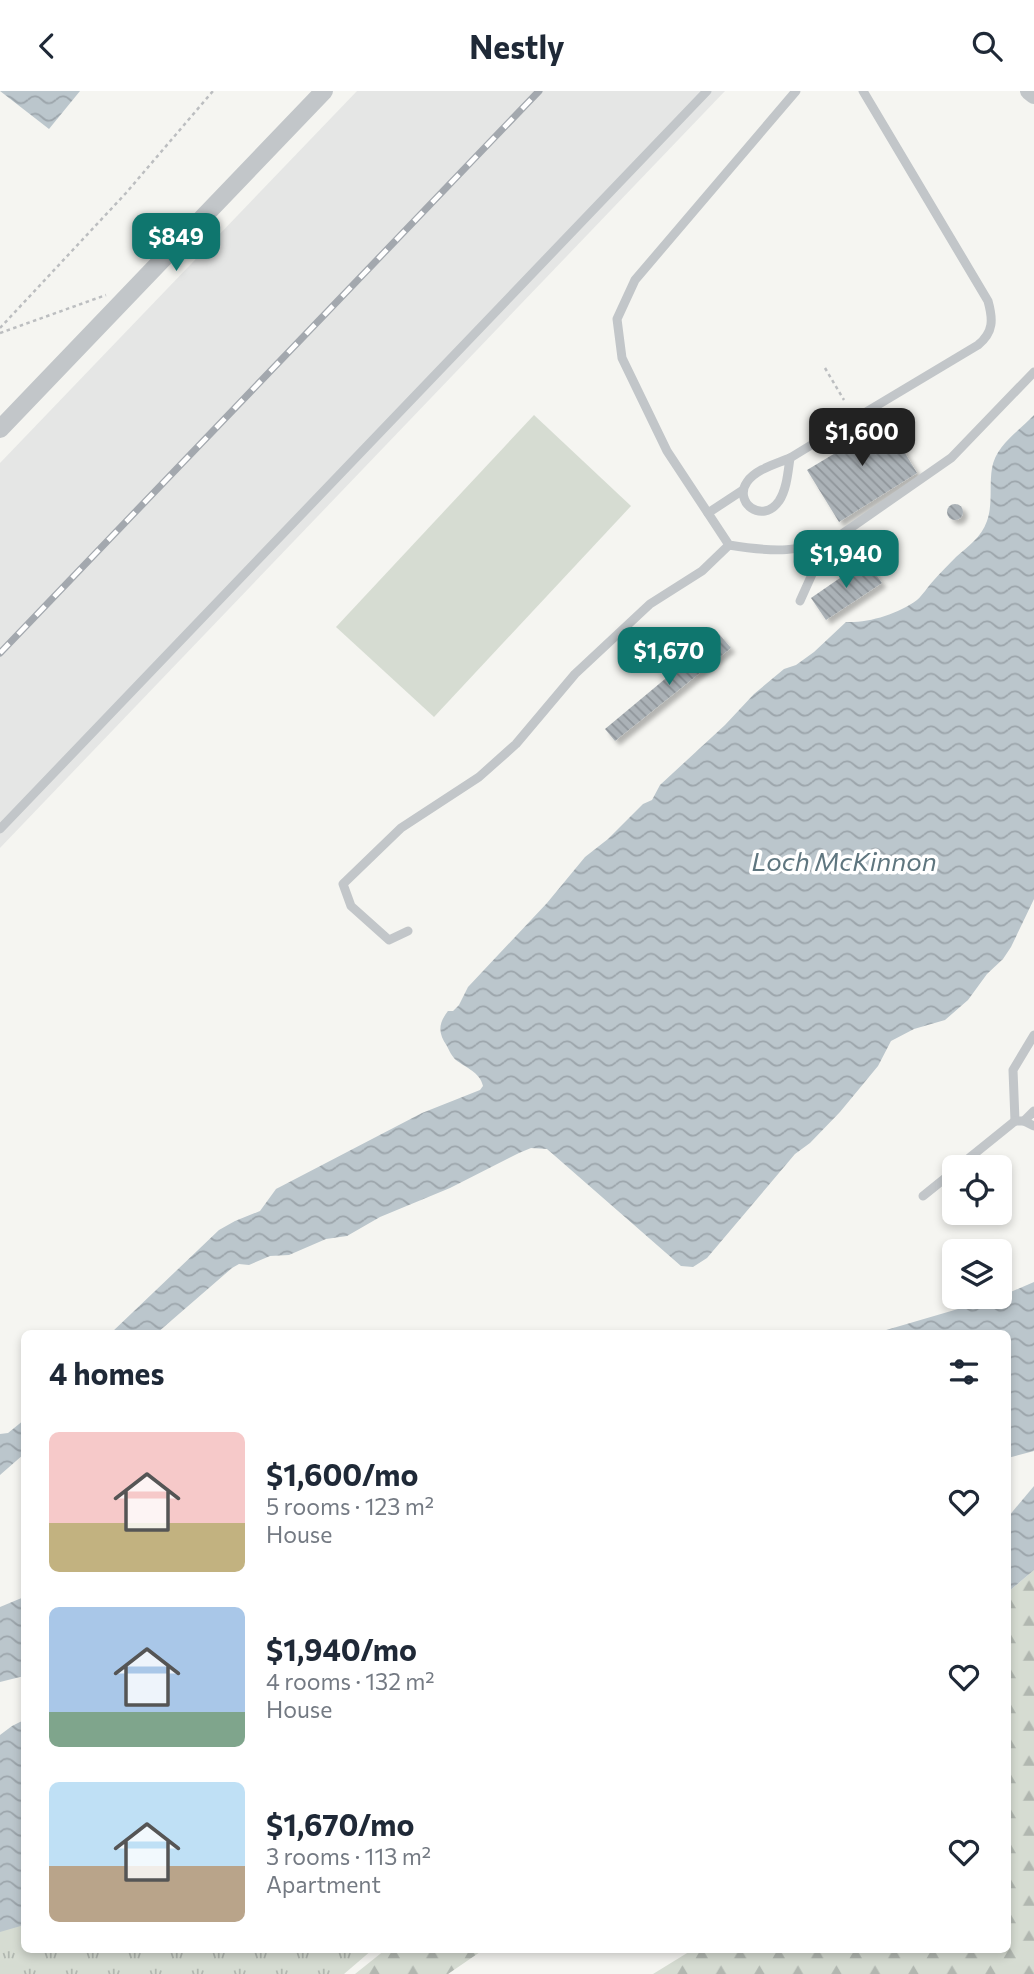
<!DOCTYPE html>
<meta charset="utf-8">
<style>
body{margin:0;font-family:Commissioner,sans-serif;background:#f6f6f7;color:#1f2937;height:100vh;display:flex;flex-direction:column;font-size:26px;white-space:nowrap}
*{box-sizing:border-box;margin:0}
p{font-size:23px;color:#747a83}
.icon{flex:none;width:38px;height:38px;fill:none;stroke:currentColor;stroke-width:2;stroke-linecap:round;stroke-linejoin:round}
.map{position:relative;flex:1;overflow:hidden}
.side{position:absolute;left:21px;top:1239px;width:990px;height:623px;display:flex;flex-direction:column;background:#fff;border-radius:10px;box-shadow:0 4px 10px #0003}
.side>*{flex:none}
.tools{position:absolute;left:942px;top:1064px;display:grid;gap:14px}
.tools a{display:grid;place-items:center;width:70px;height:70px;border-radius:10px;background:#fff;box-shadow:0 4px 10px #0003;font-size:35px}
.price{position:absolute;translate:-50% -60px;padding:0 16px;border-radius:14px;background:#0f766e;color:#fff;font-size:23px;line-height:46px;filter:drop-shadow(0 2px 4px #0008)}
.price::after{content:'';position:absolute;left:50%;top:42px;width:21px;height:16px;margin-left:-10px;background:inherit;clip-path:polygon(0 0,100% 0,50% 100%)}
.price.current{background:#222;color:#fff}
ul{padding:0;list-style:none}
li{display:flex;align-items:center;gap:21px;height:175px;padding:0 28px}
li span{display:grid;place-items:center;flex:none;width:196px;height:140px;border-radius:10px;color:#555}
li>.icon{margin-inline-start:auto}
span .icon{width:84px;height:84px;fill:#fffc;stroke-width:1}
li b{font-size:30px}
h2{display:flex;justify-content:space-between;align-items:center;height:84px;padding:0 28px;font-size:30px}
header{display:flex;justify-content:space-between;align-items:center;height:91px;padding:0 28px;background:#fff;font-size:32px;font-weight:700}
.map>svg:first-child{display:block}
</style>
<header><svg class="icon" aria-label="back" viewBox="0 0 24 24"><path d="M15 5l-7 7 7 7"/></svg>Nestly<svg class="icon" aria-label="search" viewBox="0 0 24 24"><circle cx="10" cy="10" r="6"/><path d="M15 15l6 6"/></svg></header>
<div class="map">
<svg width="1034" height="1883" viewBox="0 0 1034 1883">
<defs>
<pattern id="grass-tufts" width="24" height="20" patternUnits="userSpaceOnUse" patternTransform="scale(1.75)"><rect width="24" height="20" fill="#d6dcd2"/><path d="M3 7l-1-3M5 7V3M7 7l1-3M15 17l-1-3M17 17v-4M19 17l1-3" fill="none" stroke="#b1b7b0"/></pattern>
<pattern id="forest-firs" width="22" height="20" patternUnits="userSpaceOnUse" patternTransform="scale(1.75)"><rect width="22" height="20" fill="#d6dcd2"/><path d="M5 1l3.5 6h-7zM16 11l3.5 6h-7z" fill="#b1b7b0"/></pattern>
<pattern id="water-waves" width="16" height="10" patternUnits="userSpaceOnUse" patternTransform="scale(1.75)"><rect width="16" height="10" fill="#bbc6cc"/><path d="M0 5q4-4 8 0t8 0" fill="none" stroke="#9ca5ab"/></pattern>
<pattern id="building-back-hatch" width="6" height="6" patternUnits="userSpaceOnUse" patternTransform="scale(1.75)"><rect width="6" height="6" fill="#abb2b7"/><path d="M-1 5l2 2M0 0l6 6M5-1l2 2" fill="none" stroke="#8f959a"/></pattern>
<filter id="shadow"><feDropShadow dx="4.5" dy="4.5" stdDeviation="2" flood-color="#0004"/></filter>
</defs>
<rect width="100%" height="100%" fill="#f5f5f1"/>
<path fill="#e5e6e5" d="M357,0H725L0,757V372Z"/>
<path fill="url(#grass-tufts)" d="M24,1816V1858L372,1859L344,1883H0V1825Z"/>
<g fill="url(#forest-firs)">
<path d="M1034,1479V1883H653L692,1859L1008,1858V1501Z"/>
<path d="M385,1859V1858L483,1859L448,1883H355Z"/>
</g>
<path fill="#d6dcd2" d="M534,324L631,415L434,626L336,536Z"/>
<g fill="url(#water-waves)">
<path d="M0,0H80L49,38Z"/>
<path d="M1034,324V808L1011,856L1003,868L987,883L968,909L945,929L914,938L891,950L878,975L840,1021L810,1052L795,1063L707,1167L693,1176L681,1175L547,1058L531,1057L519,1062L450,1097L380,1126L347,1145L326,1148L289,1164L270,1165L249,1174L239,1173L232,1177L157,1242H111L219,1139L235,1130L260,1120L276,1098L422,1022L480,999L483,995C480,981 466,977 456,969C452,966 449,959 447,955C438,942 438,933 448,920H453L459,914L468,896L547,812L585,766L608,748L643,713L652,709L660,694L725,634L754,603L784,578L796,574L814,561L846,531C869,532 898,523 917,509C923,504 928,495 934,489C941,481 949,473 956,466C968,455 981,447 987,430C993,413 989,395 992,377C996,354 1019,340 1034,324Z"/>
<path d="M1034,1191V1360L1008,1367V1242H876L999,1206Z"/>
<path d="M24,1329V1363L0,1384V1343L8,1342Z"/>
<path d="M1034,1395V1479L1008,1501V1426Z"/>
<path d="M24,1506V1585L0,1591V1516Z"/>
<path d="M24,1629V1834L0,1841V1644L12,1635Z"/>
</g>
<g fill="url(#building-back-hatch)" filter="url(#shadow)">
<path d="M859,320L852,333L872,328L878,337L887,332L917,382L839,431L807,379L852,352L847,343L850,331L847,328H840L838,324Z"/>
<circle cx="955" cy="421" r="8"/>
<path d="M866,469L882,492L826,529L811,507Z"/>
<path d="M719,543L731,557L615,650L605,638Z"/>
</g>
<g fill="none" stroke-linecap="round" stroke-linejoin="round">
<path stroke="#d1d5d5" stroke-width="18" stroke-dasharray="18 9" stroke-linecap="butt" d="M844,334L866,321"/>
<g stroke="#bcbec0" stroke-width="2.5" stroke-dasharray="3.5 3.5" stroke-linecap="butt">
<path d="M0,237L126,102L213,0"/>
<path d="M0,242L106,204"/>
<path d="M825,277L844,309"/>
</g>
<g stroke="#c2c6c9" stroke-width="9">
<path d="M796,0L635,189L617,228L622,267L667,360L729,454C771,461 803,463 842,443L951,367L1034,281"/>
<path d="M863,0L988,210C993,228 994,241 978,254L866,321"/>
<path d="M790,367C788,380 787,398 779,410C762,434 733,411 747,391C756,378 776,373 790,367Z"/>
<path d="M790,367L844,334"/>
<path d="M708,422L743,399"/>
<path d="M800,510L827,450"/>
<path d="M0,738L707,0"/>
<path d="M408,840L389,849L351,815L343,793L401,737L479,686L516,653L575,583L650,513L702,480L729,454"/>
<path d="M1034,944L1013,979L1015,1030H1024L1034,1035"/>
<path d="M1024,1030L1034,1020"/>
<path d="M958,1076L1015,1030"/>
<path d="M923,1105L954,1080"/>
</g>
<g stroke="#c2c6c9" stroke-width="18">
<path d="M1029,0L1034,4"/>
<path d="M0,338L324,0"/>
</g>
<g stroke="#a3a8ae" stroke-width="7">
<path id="rail" d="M0,562L539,0"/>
</g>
<use href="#rail" stroke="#fff" stroke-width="4.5" stroke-dasharray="13" stroke-linecap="butt"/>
</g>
<g text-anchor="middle" stroke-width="7" stroke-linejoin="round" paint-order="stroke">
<g font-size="26" font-style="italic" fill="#5f767f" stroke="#fff">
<text x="844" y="780">Loch McKinnon</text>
</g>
</g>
</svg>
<div class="tools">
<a><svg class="icon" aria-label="locate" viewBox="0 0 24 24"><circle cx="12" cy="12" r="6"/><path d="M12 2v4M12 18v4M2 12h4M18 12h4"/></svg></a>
<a><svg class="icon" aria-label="layers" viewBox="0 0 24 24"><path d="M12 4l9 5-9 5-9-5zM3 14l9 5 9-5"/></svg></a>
</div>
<b class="price" style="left:176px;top:182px">$849</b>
<b class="price current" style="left:862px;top:377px">$1,600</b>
<b class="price" style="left:846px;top:499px">$1,940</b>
<b class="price" style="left:669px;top:596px">$1,670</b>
<section class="side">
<h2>4 homes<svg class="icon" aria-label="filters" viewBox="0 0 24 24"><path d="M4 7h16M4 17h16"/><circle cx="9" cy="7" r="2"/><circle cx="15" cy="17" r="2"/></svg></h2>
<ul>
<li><span style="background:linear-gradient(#f6c9c9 65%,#c2b280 0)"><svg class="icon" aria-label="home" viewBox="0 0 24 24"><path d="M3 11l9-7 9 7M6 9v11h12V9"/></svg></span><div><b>$1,600/mo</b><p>5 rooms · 123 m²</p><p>House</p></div><svg class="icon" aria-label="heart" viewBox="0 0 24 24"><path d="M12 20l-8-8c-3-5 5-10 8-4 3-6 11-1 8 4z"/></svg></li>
<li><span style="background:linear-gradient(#a9c7e8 75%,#7fa58c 0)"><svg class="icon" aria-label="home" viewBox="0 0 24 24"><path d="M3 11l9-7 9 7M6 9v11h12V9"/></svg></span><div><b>$1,940/mo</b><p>4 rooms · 132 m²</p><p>House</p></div><svg class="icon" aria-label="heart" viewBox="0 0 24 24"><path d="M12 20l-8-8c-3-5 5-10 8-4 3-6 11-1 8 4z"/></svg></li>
<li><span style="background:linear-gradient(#bfe0f5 60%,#b9a48a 0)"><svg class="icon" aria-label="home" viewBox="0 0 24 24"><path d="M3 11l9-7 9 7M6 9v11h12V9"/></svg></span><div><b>$1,670/mo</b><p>3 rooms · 113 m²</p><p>Apartment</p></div><svg class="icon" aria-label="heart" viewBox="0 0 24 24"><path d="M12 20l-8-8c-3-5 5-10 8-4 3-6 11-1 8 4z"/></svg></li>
</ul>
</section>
</div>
